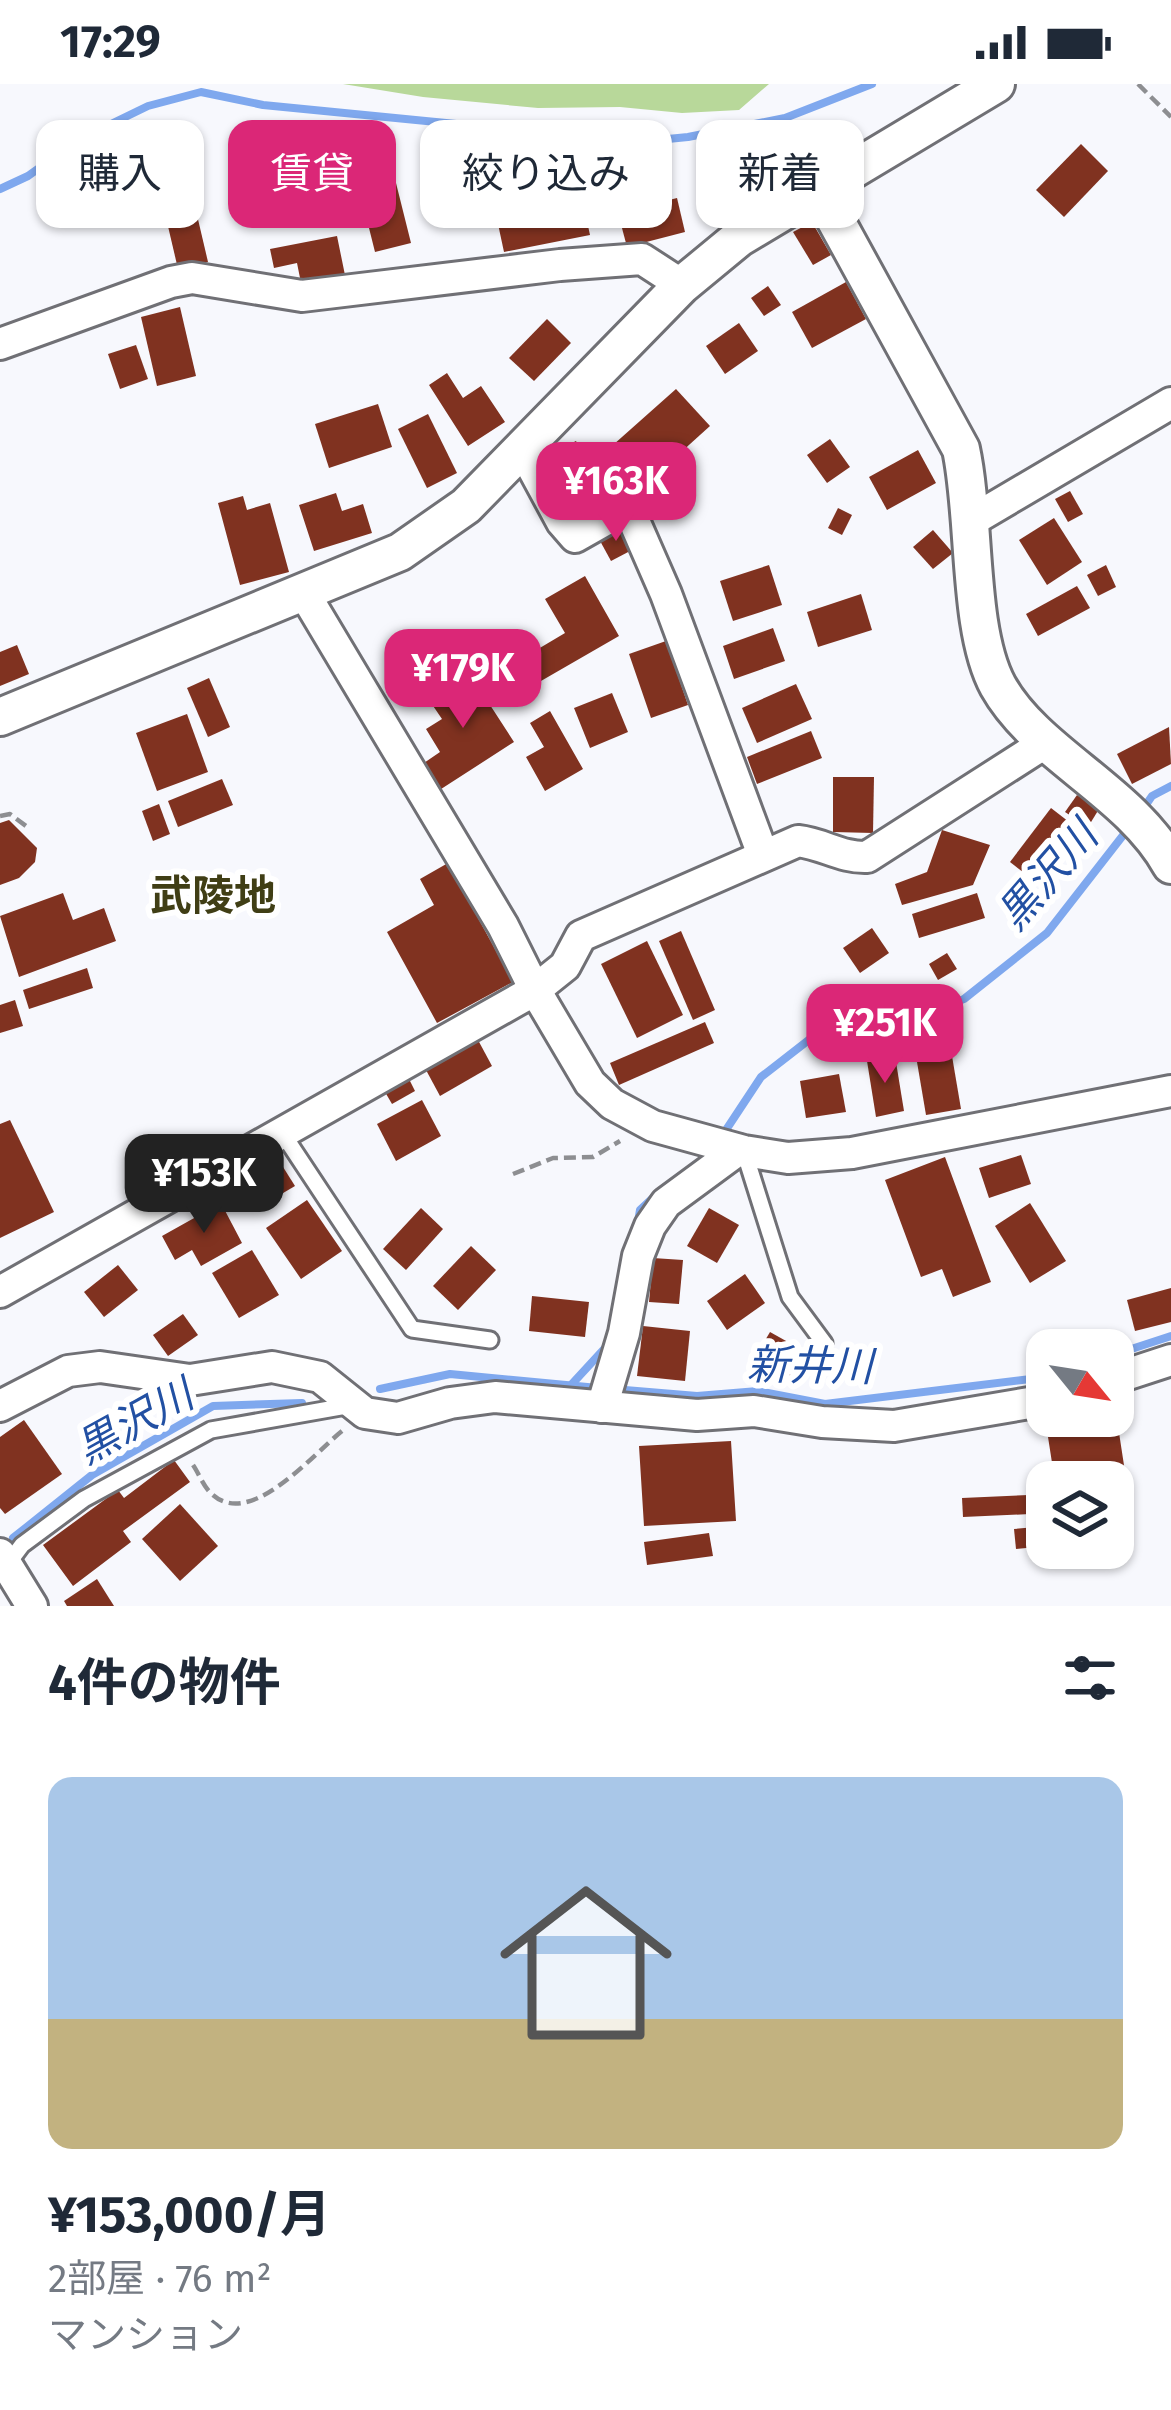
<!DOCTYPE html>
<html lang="ja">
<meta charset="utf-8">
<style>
body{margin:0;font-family:"Fira Sans","Noto Sans JP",sans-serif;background:#f6f6f7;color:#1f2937;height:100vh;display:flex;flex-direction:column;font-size:45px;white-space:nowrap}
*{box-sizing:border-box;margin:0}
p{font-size:39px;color:#747a83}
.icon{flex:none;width:66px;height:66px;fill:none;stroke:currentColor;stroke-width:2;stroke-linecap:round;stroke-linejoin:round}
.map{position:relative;height:1522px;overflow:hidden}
.panel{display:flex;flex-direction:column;background:#fff;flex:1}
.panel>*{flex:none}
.top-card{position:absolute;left:36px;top:36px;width:1101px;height:108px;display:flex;gap:24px}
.needle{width:78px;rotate:120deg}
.controls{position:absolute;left:1026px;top:1245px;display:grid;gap:24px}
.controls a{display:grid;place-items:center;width:108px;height:108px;border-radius:24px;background:#fff;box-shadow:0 3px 9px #0004;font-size:60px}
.price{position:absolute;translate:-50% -102px;padding:0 27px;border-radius:24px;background:#db2777;color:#fff;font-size:39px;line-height:78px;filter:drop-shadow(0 3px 6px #0008)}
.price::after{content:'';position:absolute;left:50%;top:72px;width:36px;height:27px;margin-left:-18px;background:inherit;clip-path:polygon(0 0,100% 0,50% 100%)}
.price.selected{background:#222;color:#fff}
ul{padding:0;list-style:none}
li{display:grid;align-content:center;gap:24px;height:636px;padding:0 48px}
li span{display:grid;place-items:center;height:372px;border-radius:24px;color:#555}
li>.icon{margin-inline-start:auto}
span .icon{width:216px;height:216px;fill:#fffc;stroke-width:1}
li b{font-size:51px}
h2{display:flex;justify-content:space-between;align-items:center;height:144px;padding:0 48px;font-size:51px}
.tag{padding:0 42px;border-radius:24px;background:#fff;box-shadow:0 3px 9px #0004;font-size:42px;line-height:108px}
.tag.selected{background:#db2777;color:#fff}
.status{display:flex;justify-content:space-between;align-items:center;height:84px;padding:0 60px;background:#fff;direction:ltr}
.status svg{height:33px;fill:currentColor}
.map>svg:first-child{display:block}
</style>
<div class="status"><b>17:29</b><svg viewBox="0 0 49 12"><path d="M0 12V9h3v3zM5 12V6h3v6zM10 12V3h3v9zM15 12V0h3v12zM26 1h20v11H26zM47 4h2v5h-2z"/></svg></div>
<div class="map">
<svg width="1171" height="1522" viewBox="0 0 1171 1522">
<rect width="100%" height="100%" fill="#f7f8fd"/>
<path fill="#b8d89a" d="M343,0H769L739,26L682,29L620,23L538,24L423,13Z"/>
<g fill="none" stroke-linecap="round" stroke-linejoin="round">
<g stroke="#7fa8ee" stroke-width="8">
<path d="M0,105L28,92L78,56L148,22L201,8L263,21L548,49L597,62L688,53L785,34L872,0"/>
<path d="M1141,728L1152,712L1171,702"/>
<path d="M720,1055L761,993L828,941L882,930L926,929L964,915L1047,849L1128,745"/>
<path d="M638,1138L640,1126L655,1112"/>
<path d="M1113,1271L1171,1252"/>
<path d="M571,1301L606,1263"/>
<path d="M380,1305L450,1290L598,1304"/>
<path d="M613,1305L697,1312L758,1307L825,1320L1047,1293"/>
<path d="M13,1454L92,1391L213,1322L302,1319"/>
</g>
</g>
<g fill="#803220">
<path d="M1081,60L1108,87L1064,133L1036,106Z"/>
<path d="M183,65L191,105L164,111L156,70Z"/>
<path d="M474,85L487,123L435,140L423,102Z"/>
<path d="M299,86L338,88L336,141L297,139Z"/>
<path d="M394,91L411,159L375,168L358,100Z"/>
<path d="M193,114L208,178L178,185L163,121Z"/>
<path d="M677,114L685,148L627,163L618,129Z"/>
<path d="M584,123L590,151L504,168L498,140Z"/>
<path d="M812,138L831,171L813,181L793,148Z"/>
<path d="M337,152L346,196L302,204L297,179L274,184L270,165Z"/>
<path d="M846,198L866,235L812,264L792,228Z"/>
<path d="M768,202L781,221L764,232L751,214Z"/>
<path d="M180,223L196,292L157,302L141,233Z"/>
<path d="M547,235L571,259L534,297L509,274Z"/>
<path d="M739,239L758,267L725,290L706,262Z"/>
<path d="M136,261L148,295L120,305L108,270Z"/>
<path d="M447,289L463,314L481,302L505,338L468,362L429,301Z"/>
<path d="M676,305L710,342L638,407L604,369Z"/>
<path d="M378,320L392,363L329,384L315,340Z"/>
<path d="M428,330L457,389L427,404L398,345Z"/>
<path d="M830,355L850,383L827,399L807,371Z"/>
<path d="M576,357L604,415L574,430L546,372Z"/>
<path d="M918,366L936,399L887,426L869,393Z"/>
<path d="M1070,407L1083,430L1068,438L1055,415Z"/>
<path d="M336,409L342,427L363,420L372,449L314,467L299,421Z"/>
<path d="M243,412L247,426L270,419L289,488L240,501L218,419Z"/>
<path d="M838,424L852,431L842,451L828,444Z"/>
<path d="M1054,434L1082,478L1047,501L1019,456Z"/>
<path d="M620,443L632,466L611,477L599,455Z"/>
<path d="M933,446L953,469L933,485L913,463Z"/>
<path d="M769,481L782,521L733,537L720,497Z"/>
<path d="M1106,481L1116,503L1098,512L1087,491Z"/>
<path d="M585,492L619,552L496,623L485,602L500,593L487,571L518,554L528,571L565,549L545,515Z"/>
<path d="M1077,502L1090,524L1038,552L1026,530Z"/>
<path d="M861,510L872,546L818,563L807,528Z"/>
<path d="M773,544L785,577L734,595L723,562Z"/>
<path d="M666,557L688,621L651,634L629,570Z"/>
<path d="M17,561L29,590L0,602V568Z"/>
<path d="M468,587L514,658L438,707L421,681L440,668L426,645L442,635L427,613Z"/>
<path d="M209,594L230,643L208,653L187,604Z"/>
<path d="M796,600L812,635L757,659L742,624Z"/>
<path d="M612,609L628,648L590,664L574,624Z"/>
<path d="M550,627L583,685L545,707L526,673L544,663L530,639Z"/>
<path d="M187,630L208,688L157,707L136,649Z"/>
<path d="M1169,643L1171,680L1132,700L1117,670Z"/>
<path d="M811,647L822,674L757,700L747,673Z"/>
<path d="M833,693H874L873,749L833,748Z"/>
<path d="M222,695L233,721L178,743L168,717Z"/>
<path d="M1077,711L1099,725L1088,743L1065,728Z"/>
<path d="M159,720L170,750L153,757L142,727Z"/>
<path d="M1051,724L1082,748L1041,802L1010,778Z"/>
<path d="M9,736L37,764L35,778L19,794L0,801V739Z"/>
<path d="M942,746L990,761L973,801L902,821L895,800L927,788Z"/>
<path d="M448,779L513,898L437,939L387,848L434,821L420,795Z"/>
<path d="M63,809L73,836L104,824L116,857L19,893L0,832Z"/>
<path d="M977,809L985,834L919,854L912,830Z"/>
<path d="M872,844L889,869L860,889L843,864Z"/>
<path d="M681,847L715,926L693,936L659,857Z"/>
<path d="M647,857L683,931L637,954L601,880Z"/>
<path d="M947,869L957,885L938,896L929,880Z"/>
<path d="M87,884L93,904L29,925L23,906Z"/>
<path d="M15,916L23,942L0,949V921Z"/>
<path d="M705,938L714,959L619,1001L610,979Z"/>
<path d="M478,956L492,982L440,1012L426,986Z"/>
<path d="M895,972L904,1027L876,1033L867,977Z"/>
<path d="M952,972L961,1025L926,1031L917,978Z"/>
<path d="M839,990L846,1028L806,1034L800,997Z"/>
<path d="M409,995L415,1007L392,1020L385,1008Z"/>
<path d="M422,1016L441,1052L396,1077L377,1040Z"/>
<path d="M10,1036L54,1128L0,1154V1040Z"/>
<path d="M1021,1071L1031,1100L989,1114L979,1084Z"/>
<path d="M945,1073L991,1198L953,1213L942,1185L921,1193L885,1096Z"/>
<path d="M278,1075L295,1102L261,1122L245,1095Z"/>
<path d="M307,1116L342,1167L301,1195L266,1144Z"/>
<path d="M221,1119L242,1159L201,1182L192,1166L175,1176L162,1152Z"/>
<path d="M1030,1119L1066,1177L1030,1199L995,1142Z"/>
<path d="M421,1124L443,1145L406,1186L383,1165Z"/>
<path d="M709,1124L739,1141L717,1179L687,1162Z"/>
<path d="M471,1162L496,1186L458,1226L433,1202Z"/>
<path d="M252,1166L279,1211L239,1234L212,1189Z"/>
<path d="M653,1174L683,1176L679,1220L649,1218Z"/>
<path d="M118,1181L138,1206L104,1233L84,1208Z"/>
<path d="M745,1190L765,1219L727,1246L707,1217Z"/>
<path d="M1171,1204V1238L1135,1247L1127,1216Z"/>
<path d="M532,1212L589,1218L585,1253L529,1247Z"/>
<path d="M183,1230L198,1251L168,1272L153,1251Z"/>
<path d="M643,1242L690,1247L685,1297L637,1292Z"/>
<path d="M770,1248L804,1267L788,1294L754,1275Z"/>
<path d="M24,1336L62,1390L5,1430L0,1424V1353Z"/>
<path d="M1118,1342L1129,1414L1113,1416V1398H1055L1048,1353Z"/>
<path d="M731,1357L736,1437L644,1442L639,1362Z"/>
<path d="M174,1376L190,1398L123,1447L131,1458L73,1502L43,1461L118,1406L124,1414Z"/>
<path d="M1029,1411L1030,1430L963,1433L962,1414Z"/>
<path d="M180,1420L218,1462L180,1497L142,1455Z"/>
<path d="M1047,1442V1462L1016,1465L1014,1445Z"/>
<path d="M709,1449L713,1472L647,1481L644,1458Z"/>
<path d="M97,1495L114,1522H67L64,1517Z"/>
</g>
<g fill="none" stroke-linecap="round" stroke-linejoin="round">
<g stroke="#707075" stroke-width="21">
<g id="service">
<path d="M283,1050L412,1245L490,1256"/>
<path d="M744,1067L790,1213L824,1259"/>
<path d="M7,1481L22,1461L84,1415L211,1346L352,1321"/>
</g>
</g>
<g stroke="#707075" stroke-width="36">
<g id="minor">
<path d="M0,260L171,198L192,194L302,212L560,181L642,175L682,201"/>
<path d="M522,364L562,438L575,453L628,423L666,510L763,771"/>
<path d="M971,437L1171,319"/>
<path d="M304,509L503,842L535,906L565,882L581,852L798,757C824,760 841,774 867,773L1048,657"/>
<path d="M0,1208L535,906L590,999L612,1020L653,1042L744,1067L788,1074L852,1069L1171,1007"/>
<path d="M1113,1295L1171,1276"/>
<path d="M0,1322L68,1287L100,1283L190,1296L272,1283L320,1293L365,1329L398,1334L450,1319L495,1313L697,1331L754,1327L822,1338L894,1342L1047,1316"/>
<path d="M602,1323L624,1249L638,1172L650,1142L666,1119L738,1066"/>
<path d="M0,1470L32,1522"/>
</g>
</g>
<g stroke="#707075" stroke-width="42">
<g id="tertiary">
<path d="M818,104L961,365C976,434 967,545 998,602C1036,670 1130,707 1171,781"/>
<path d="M0,633L400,468L466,422L682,201L739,154L996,0"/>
</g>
</g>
<g stroke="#8d8e91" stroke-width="4.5" stroke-dasharray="12 6" stroke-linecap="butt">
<path d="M1138,0L1171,33"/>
<path d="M0,732L10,730L26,742"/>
<path d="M513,1090L553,1074L593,1073L620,1057"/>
<path d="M193,1381C198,1388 202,1399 208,1406C246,1451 312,1371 342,1347"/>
</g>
<use href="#service" stroke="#fff" stroke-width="15"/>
<use href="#minor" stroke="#fff" stroke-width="30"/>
<use href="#tertiary" stroke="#fff" stroke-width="36"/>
</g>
<g text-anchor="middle" stroke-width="12" stroke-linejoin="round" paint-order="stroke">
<g font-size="42" font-style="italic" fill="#2250a3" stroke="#fff">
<text transform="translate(1047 791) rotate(-49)" y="15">黒沢川</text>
<text transform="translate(810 1281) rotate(1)" y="15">新井川</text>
<text transform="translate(134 1337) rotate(-29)" y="15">黒沢川</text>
</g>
<g font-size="42" font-weight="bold" fill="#403e15" stroke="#fff">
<text x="213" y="826">武陵地</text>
</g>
</g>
</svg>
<div class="controls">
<a><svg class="needle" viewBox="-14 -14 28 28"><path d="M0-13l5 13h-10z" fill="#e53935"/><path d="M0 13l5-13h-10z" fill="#747a83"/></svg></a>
<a><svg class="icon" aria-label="layers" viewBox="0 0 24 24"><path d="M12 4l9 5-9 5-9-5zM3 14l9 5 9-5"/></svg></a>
</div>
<b class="price" style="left:616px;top:460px">¥163K</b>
<b class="price" style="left:463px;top:647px">¥179K</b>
<b class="price" style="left:885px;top:1002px">¥251K</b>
<b class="price selected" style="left:204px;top:1152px">¥153K</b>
<div class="top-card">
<a class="tag">購入</a>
<a class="tag selected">賃貸</a>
<a class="tag">絞り込み</a>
<a class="tag">新着</a>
</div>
</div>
<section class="panel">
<h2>4件の物件<svg class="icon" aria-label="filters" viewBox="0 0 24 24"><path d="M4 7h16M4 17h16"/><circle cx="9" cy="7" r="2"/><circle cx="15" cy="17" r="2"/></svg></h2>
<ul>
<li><span style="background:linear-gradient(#a9c7e8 65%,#c2b280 0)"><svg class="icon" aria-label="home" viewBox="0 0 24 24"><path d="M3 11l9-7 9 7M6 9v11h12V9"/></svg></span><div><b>¥153,000/月</b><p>2部屋 · 76 m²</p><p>マンション</p></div></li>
</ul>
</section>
